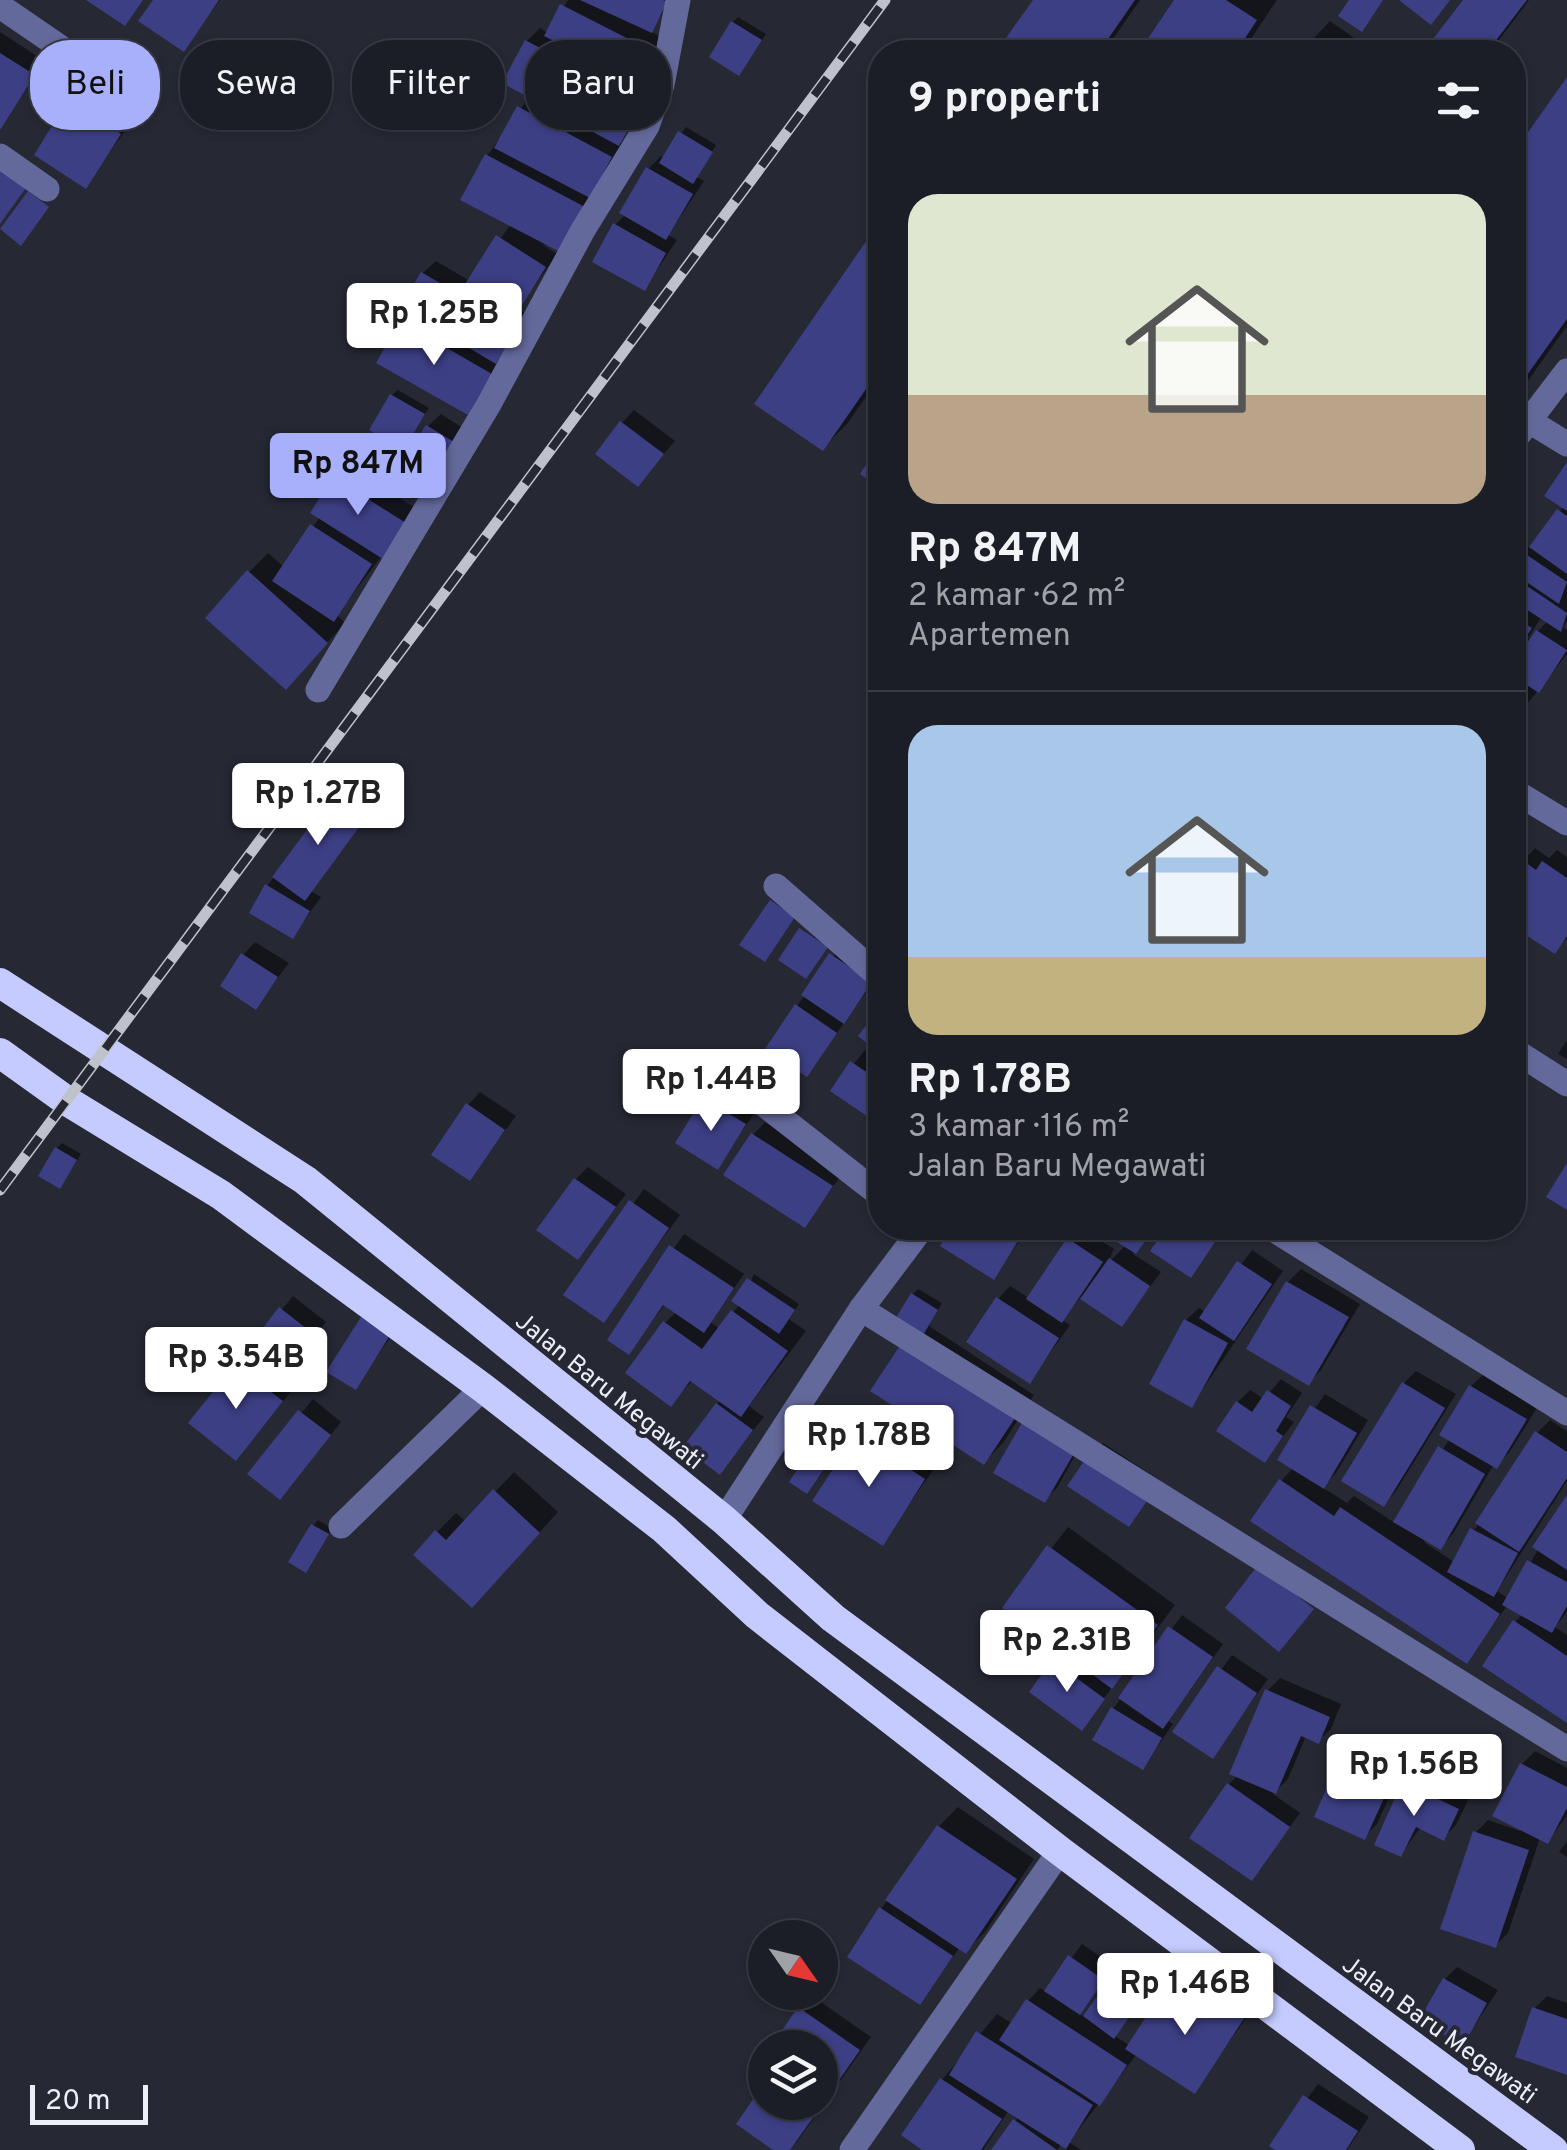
<!DOCTYPE html>
<html lang="id">
<meta charset="utf-8">
<style>
body{margin:0;font-family:Overpass,sans-serif;background:#292b33;color:#f1f3f6;height:100vh;display:flex;flex-direction:column;font-size:38px;white-space:nowrap}
*{box-sizing:border-box;margin:0}
p{font-size:32px;color:#a0a2a7}
.icon{flex:none;width:55px;height:55px;fill:none;stroke:currentColor;stroke-width:2;stroke-linecap:round;stroke-linejoin:round}
.map{position:relative;flex:1;overflow:hidden}
.sheet{position:absolute;left:868px;top:40px;width:658px;height:1200px;display:flex;flex-direction:column;background:#1c1e27;border-radius:40px;box-shadow:0 2px 8px #0004,0 0 0 2px #3a3c44}
.sheet>*{flex:none}
.guide{position:absolute;left:30px;top:40px;width:688px;height:90px;display:flex;gap:20px}
.needle{width:65px;rotate:124deg}
.controls{position:absolute;left:748px;top:1920px;display:grid;gap:20px}
.controls a{display:grid;place-items:center;width:90px;height:90px;border-radius:50%;background:#1c1e27;box-shadow:0 2px 8px #0004,0 0 0 2px #3a3c44;font-size:50px}
.scale{position:absolute;left:30px;bottom:25px;width:118px;box-sizing:border-box;padding-left:10px;border:5px solid #edeff7;border-top:0;font-size:28px;line-height:35px;white-space:nowrap;color:#edeff7;-webkit-text-stroke:8px #262834;paint-order:stroke}
.price{position:absolute;translate:-50% -85px;padding:0 22px;border-radius:10px;background:#fff;color:#222;font-size:32px;line-height:65px;filter:drop-shadow(0 2px 5px #0008)}
.price::after{content:'';position:absolute;left:50%;top:60px;width:30px;height:22px;margin-left:-15px;background:inherit;clip-path:polygon(0 0,100% 0,50% 100%)}
.price.on{background:#a8b0fc;color:#111}
ul{padding:0;list-style:none}
li{display:grid;align-content:center;gap:20px;height:530px;padding:0 40px}
li+li{border-top:2px solid #3a3c44}
li span{display:grid;place-items:center;height:310px;border-radius:30px;color:#555}
li>.icon{margin-inline-start:auto}
span .icon{width:180px;height:180px;fill:#fffc;stroke-width:1}
li b{font-size:42px}
h2{display:flex;justify-content:space-between;align-items:center;height:120px;padding:0 40px;font-size:42px}
.tag{padding:0 35px;border-radius:40px;background:#1c1e27;box-shadow:0 2px 8px #0004,0 0 0 2px #3a3c44;font-size:35px;line-height:90px}
.tag.on{background:#a8b0fc;color:#111}
.map>svg:first-child{display:block}
</style>
<div class="map">
<svg width="1567" height="2150" viewBox="0 0 1567 2150">
<rect width="100%" height="100%" fill="#262834"/>
<g fill="#0007" fill-rule="evenodd">
<path d="M156,0H220L184,48Z"/>
<path d="M568,0H672L650,31L665,39L650,68L637,80L654,89L620,142L623,144L572,237L543,245L557,254L518,309L528,315L498,358L503,360L480,400L467,412L402,322L413,312L423,273L436,261L470,281L511,224L487,156L530,96L505,82L527,41L540,28L548,33Z"/>
<path d="M1036,0H1140L1104,52H999Z"/>
<path d="M1177,0H1277L1242,52H1142Z"/>
<path d="M1466,0H1529L1490,52H1427Z"/>
<path d="M738,17L766,34L739,73L733,22Z"/>
<path d="M1330,21L1374,52H1301Z"/>
<path d="M0,32L46,62L0,127Z"/>
<path d="M59,74L132,121L86,185L47,86Z"/>
<path d="M1567,82V326L1512,403V145L1519,150Z"/>
<path d="M686,127L716,145L697,177L704,181L668,235L677,240L645,288L615,225L626,214L648,169L661,156L665,158Z"/>
<path d="M880,225V376L848,423L823,448Z"/>
<path d="M398,390L429,408L403,447L392,395Z"/>
<path d="M634,410L675,441L638,484L622,423Z"/>
<path d="M441,414L469,432L398,473L428,426Z"/>
<path d="M348,466L417,509L337,615L345,623L305,668L249,572L268,553L284,567L320,517L335,479Z"/>
<path d="M1567,467V622L1563,627L1567,630V654L1512,723V669L1522,650L1512,660V547L1519,541L1531,549L1564,506ZM1542,616L1548,621L1530,639L1528,638Z"/>
<path d="M346,785L375,806L311,891L321,897L293,936L267,886Z"/>
<path d="M1535,848L1549,858L1557,850L1567,857V938L1555,951L1523,861Z"/>
<path d="M255,942L289,963L256,1007L243,955Z"/>
<path d="M844,942L880,973L807,1074L797,1006Z"/>
<path d="M1567,1040V1059L1558,1054Z"/>
<path d="M865,1050L880,1060V1122L833,1090Z"/>
<path d="M718,1087L756,1111L717,1166L705,1100Z"/>
<path d="M480,1092L516,1116L470,1178L468,1105Z"/>
<path d="M765,1122L843,1173L805,1225L753,1135Z"/>
<path d="M62,1143L81,1154L65,1180L57,1148Z"/>
<path d="M588,1167L626,1194L578,1257L576,1179Z"/>
<path d="M644,1189L680,1215L603,1320L567,1295Z"/>
<path d="M954,1228H1029L993,1277L943,1246Z"/>
<path d="M1081,1228L1114,1249L1107,1264L1126,1245L1099,1228H1156L1133,1254L1161,1272L1121,1324L1081,1297L1062,1320L1070,1325L1030,1381L998,1299L1010,1286L1029,1298Z"/>
<path d="M1169,1228H1226L1190,1275L1154,1250Z"/>
<path d="M684,1234L744,1274L710,1322L720,1329L740,1304L754,1274L799,1304L789,1319L806,1331L749,1406L764,1417L720,1471L717,1404L721,1400L693,1380L670,1404L665,1323L677,1311L666,1303L629,1351L610,1339Z"/>
<path d="M1252,1250L1283,1271L1192,1405L1186,1320L1199,1308L1206,1312Z"/>
<path d="M1301,1269L1360,1304L1321,1370L1309,1383L1250,1348L1288,1282Z"/>
<path d="M918,1289L942,1303L929,1326L1034,1395L1003,1443L984,1462L905,1343L913,1294Z"/>
<path d="M293,1296L326,1322L281,1378L294,1388L236,1458L237,1365Z"/>
<path d="M375,1306L401,1322L355,1387L363,1318Z"/>
<path d="M1416,1371L1456,1394L1396,1491L1384,1504L1404,1383Z"/>
<path d="M1484,1374L1538,1406L1509,1453L1494,1464L1453,1534L1440,1547L1426,1539L1424,1542L1454,1562L1537,1433L1550,1420L1567,1431V1481L1497,1591L1509,1599L1567,1500V1612L1555,1627L1567,1635V1722L1515,1622L1523,1614L1507,1606L1467,1660L1281,1481L1294,1467L1280,1459L1325,1394L1368,1420L1336,1473L1322,1487L1347,1503L1354,1496L1395,1523L1450,1438L1471,1386Z"/>
<path d="M1281,1379L1302,1393L1286,1417L1294,1422L1265,1460L1238,1402L1250,1390L1264,1399Z"/>
<path d="M313,1399L341,1422L292,1484L251,1474Z"/>
<path d="M870,1423L936,1466L882,1543L858,1436Z"/>
<path d="M1086,1436L1057,1488L1044,1500L996,1472Z"/>
<path d="M821,1441L835,1451L812,1485L815,1447Z"/>
<path d="M1103,1443L1161,1481L1129,1524L1091,1455Z"/>
<path d="M514,1472L558,1512L491,1586L437,1532L456,1513L466,1522Z"/>
<path d="M318,1520L332,1528L311,1564L313,1526Z"/>
<path d="M1068,1527L1175,1605L1082,1727L1054,1662L1065,1651L1005,1608Z"/>
<path d="M1182,1615L1223,1644L1168,1721L1173,1724L1143,1767L1113,1709Z"/>
<path d="M1232,1655L1268,1679L1212,1756L1176,1731Z"/>
<path d="M1280,1678L1341,1704L1331,1729L1318,1741L1306,1736L1288,1779L1273,1794L1300,1813L1252,1878L1228,1785L1238,1775L1267,1691Z"/>
<path d="M1357,1742L1405,1763L1377,1824L1364,1837L1344,1755Z"/>
<path d="M1535,1751L1567,1768V1816L1548,1841L1540,1838L1508,1933L1496,1945L1475,1833L1488,1820L1520,1831L1522,1764Z"/>
<path d="M1417,1771L1470,1796L1456,1825L1443,1838L1421,1827L1401,1854L1404,1783Z"/>
<path d="M958,1807L1034,1859L985,1932L965,1951L960,1947L920,2002L881,1909L939,1826Z"/>
<path d="M1567,1841V1857L1559,1852Z"/>
<path d="M1082,1944L1114,1966L1078,2013L1085,2017L1133,1955L1160,1975L1114,2035L1130,2046L1177,1981L1205,2001L1222,1981L1256,2004L1194,2091L1137,2054L1069,2142L1081,2150H1066L1062,2144L1057,2150H995L1019,2116L1009,2110L983,2150H927L942,2080L997,2014L1013,2024L1028,2001L1040,1988L1046,1992Z"/>
<path d="M1457,1967L1498,1990L1463,2043L1445,1979Z"/>
<path d="M812,1996L871,2037L797,2142L789,2150H778L740,2123L765,2087V2102H820V2048L800,2009Z"/>
<path d="M1547,1996L1567,2003V2072L1534,2009Z"/>
<path d="M1318,2084L1369,2117L1347,2150H1279L1273,2145Z"/>
</g>
<g fill="#3d3f85">
<path d="M86,0H143L125,26Z"/>
<path d="M153,0H219L184,52L138,21Z"/>
<path d="M580,0H663L667,2L652,33Z"/>
<path d="M1033,0H1135L1099,52H996Z"/>
<path d="M1174,0H1226L1257,20L1236,52H1139Z"/>
<path d="M1349,0H1383L1362,32L1338,16Z"/>
<path d="M1399,0H1450L1431,25Z"/>
<path d="M1463,0H1527L1487,52H1423Z"/>
<path d="M560,4L654,52L638,83L544,36Z"/>
<path d="M731,21L762,40L739,76L709,57Z"/>
<path d="M525,40L643,102L619,146L502,83Z"/>
<path d="M0,53L35,75L0,130Z"/>
<path d="M1567,77V319L1512,396V155Z"/>
<path d="M45,85L121,134L86,189L34,155L55,121L31,106Z"/>
<path d="M517,106L612,157L590,198L494,148Z"/>
<path d="M678,131L713,152L693,184L659,163Z"/>
<path d="M485,154L585,207L560,252L460,200Z"/>
<path d="M0,165L28,185L0,224Z"/>
<path d="M646,167L693,194L666,240L619,213Z"/>
<path d="M28,191L49,207L21,246L0,229Z"/>
<path d="M880,221V369L823,451L754,404Z"/>
<path d="M613,223L666,253L645,291L592,262Z"/>
<path d="M496,235L546,267L516,315L465,284Z"/>
<path d="M421,272L517,328L496,364L400,307Z"/>
<path d="M400,321L492,374L468,415L376,363Z"/>
<path d="M390,394L425,414L403,451L369,430Z"/>
<path d="M620,421L664,454L638,487L595,454Z"/>
<path d="M426,425L459,445L426,494L394,473Z"/>
<path d="M880,443V488L860,474Z"/>
<path d="M1567,462V511L1544,496Z"/>
<path d="M333,477L406,523L383,559L310,513Z"/>
<path d="M1557,509L1567,516V574L1529,547Z"/>
<path d="M310,524L372,564L334,622L272,581Z"/>
<path d="M1512,545L1567,582L1559,604L1512,572Z"/>
<path d="M247,570L328,643L286,690L205,618Z"/>
<path d="M1512,576L1567,613L1561,632L1512,600Z"/>
<path d="M1512,616L1532,628L1512,658Z"/>
<path d="M1536,630L1567,650L1539,693L1512,675V664Z"/>
<path d="M332,796L365,819L305,901L272,877Z"/>
<path d="M1521,859L1536,870L1542,861L1567,878V936L1555,954L1512,926V872Z"/>
<path d="M265,884L310,911L293,939L249,913Z"/>
<path d="M770,900L795,917L765,962L739,945Z"/>
<path d="M799,928L828,947L806,979L778,960Z"/>
<path d="M241,953L278,977L256,1010L220,986Z"/>
<path d="M829,953L872,982L844,1024L801,995Z"/>
<path d="M795,1004L837,1033L807,1077L765,1049Z"/>
<path d="M880,1007V1054L858,1036Z"/>
<path d="M850,1061L880,1081V1125L830,1091Z"/>
<path d="M703,1098L746,1124L718,1170L675,1143Z"/>
<path d="M466,1103L505,1130L470,1181L431,1155Z"/>
<path d="M751,1133L833,1186L805,1228L723,1175Z"/>
<path d="M55,1147L77,1160L60,1189L38,1176Z"/>
<path d="M1567,1163V1210L1546,1197Z"/>
<path d="M574,1178L616,1207L578,1260L536,1230Z"/>
<path d="M629,1200L669,1228L604,1323L563,1295Z"/>
<path d="M951,1228H1026L994,1280L940,1246Z"/>
<path d="M1095,1228H1154L1136,1254Z"/>
<path d="M1166,1228H1207L1219,1236L1191,1278L1150,1251Z"/>
<path d="M1067,1238L1103,1262L1062,1323L1026,1299Z"/>
<path d="M669,1245L734,1288L704,1333L663,1305L629,1355L607,1340Z"/>
<path d="M1109,1258L1150,1286L1122,1327L1080,1299Z"/>
<path d="M1237,1261L1272,1284L1234,1341L1199,1318Z"/>
<path d="M747,1278L795,1310L779,1334L731,1301Z"/>
<path d="M1286,1281L1349,1317L1309,1386L1246,1349Z"/>
<path d="M911,1293L938,1310L922,1337L894,1321Z"/>
<path d="M996,1297L1059,1338L1030,1384L966,1342Z"/>
<path d="M279,1307L316,1336L275,1388L239,1359Z"/>
<path d="M731,1310L788,1351L741,1417L690,1381L671,1407L625,1373L663,1321L702,1349Z"/>
<path d="M361,1317L390,1335L356,1390L326,1372Z"/>
<path d="M1184,1319L1228,1343L1192,1408L1149,1384Z"/>
<path d="M903,1341L1017,1415L984,1465L870,1391Z"/>
<path d="M235,1364L283,1401L236,1461L188,1423Z"/>
<path d="M1402,1382L1445,1408L1384,1507L1341,1481Z"/>
<path d="M1469,1385L1527,1419L1497,1469L1439,1435Z"/>
<path d="M1267,1390L1291,1406L1276,1431L1283,1436L1265,1463L1216,1431L1236,1401L1252,1412Z"/>
<path d="M716,1403L753,1430L720,1475L683,1447Z"/>
<path d="M1310,1405L1357,1433L1324,1489L1277,1460Z"/>
<path d="M298,1410L331,1435L280,1500L247,1474Z"/>
<path d="M1024,1419L1076,1450L1045,1503L993,1473Z"/>
<path d="M1535,1431L1567,1452V1478L1519,1552L1475,1523Z"/>
<path d="M856,1434L925,1479L883,1546L812,1501Z"/>
<path d="M813,1445L832,1457L807,1494L789,1482Z"/>
<path d="M1438,1446L1485,1474L1441,1550L1393,1522Z"/>
<path d="M1089,1454L1151,1495L1129,1527L1067,1486Z"/>
<path d="M1279,1479L1334,1516L1340,1507L1500,1614L1467,1664L1250,1521Z"/>
<path d="M493,1489L540,1533L472,1608L413,1555L435,1530L446,1540Z"/>
<path d="M1567,1495V1570L1532,1547Z"/>
<path d="M311,1524L329,1534L306,1573L288,1562Z"/>
<path d="M1470,1528L1518,1553L1494,1597L1447,1572Z"/>
<path d="M1047,1545L1158,1625L1112,1689L1002,1608Z"/>
<path d="M1527,1560L1567,1582V1606L1552,1633L1502,1605Z"/>
<path d="M1258,1565L1314,1609L1279,1652L1225,1608Z"/>
<path d="M1513,1620L1567,1656V1723L1482,1666Z"/>
<path d="M1168,1626L1213,1657L1163,1729L1118,1698Z"/>
<path d="M1052,1660L1105,1699L1082,1731L1029,1692Z"/>
<path d="M1217,1666L1257,1693L1213,1759L1172,1732Z"/>
<path d="M1265,1689L1330,1717L1319,1744L1301,1736L1276,1794L1229,1774Z"/>
<path d="M1111,1707L1162,1738L1143,1770L1092,1740Z"/>
<path d="M1342,1753L1394,1776L1365,1840L1314,1817Z"/>
<path d="M1520,1763L1567,1787V1808L1548,1844L1492,1816Z"/>
<path d="M1402,1782L1459,1809L1444,1841L1416,1827L1401,1857L1374,1845Z"/>
<path d="M1227,1783L1290,1827L1252,1881L1189,1838Z"/>
<path d="M937,1825L1017,1879L966,1954L885,1900Z"/>
<path d="M1473,1831L1529,1850L1496,1948L1440,1929Z"/>
<path d="M879,1907L953,1956L920,2005L847,1957Z"/>
<path d="M1068,1955L1104,1980L1080,2015L1044,1991Z"/>
<path d="M1119,1966L1149,1988L1114,2039L1083,2016Z"/>
<path d="M1443,1978L1487,2003L1463,2046L1419,2020Z"/>
<path d="M1162,1992L1193,2013L1207,1992L1245,2017L1195,2094L1125,2049Z"/>
<path d="M1026,1999L1127,2065L1100,2106L999,2040Z"/>
<path d="M798,2007L860,2050L819,2109L810,2102H820V2048H770Z"/>
<path d="M1532,2007L1567,2019V2075L1515,2057Z"/>
<path d="M976,2031L1093,2105L1066,2149L949,2075Z"/>
<path d="M940,2078L1002,2119L981,2150H922L901,2135Z"/>
<path d="M765,2082V2102H797L815,2115L790,2150H773L736,2124Z"/>
<path d="M1303,2095L1358,2131L1346,2150H1275L1269,2146Z"/>
<path d="M1013,2119L1057,2150H991Z"/>
</g>
<g fill="none" stroke-linecap="round" stroke-linejoin="round">
<g stroke="#64699c" stroke-width="25">
<path d="M0,6L111,82"/>
<path d="M0,156L47,189"/>
<path d="M1529,421L1567,444"/>
<path d="M1512,443L1567,371"/>
<path d="M318,690L489,404L583,230L647,126L662,85L678,0"/>
<path d="M1512,790L1567,823"/>
<path d="M776,886L880,977"/>
<path d="M1512,1049L1567,1084"/>
<path d="M738,1084L880,1195"/>
<path d="M1271,1228L1567,1413"/>
<path d="M861,1309L1567,1749"/>
<path d="M724,1520L861,1309L922,1228"/>
<path d="M341,1526L483,1388"/>
<path d="M852,2150L1060,1851"/>
</g>
<g stroke="#c5cbfe" stroke-width="30">
<path d="M0,983L305,1180L724,1520L833,1618L1553,2150"/>
<path d="M0,1053L67,1101L221,1195L483,1388L664,1529L757,1615L1060,1851L1460,2150"/>
</g>
<g stroke="#c0c2cb" stroke-width="11">
<path id="rail" d="M0,1190L885,0"/>
</g>
<use href="#rail" stroke="#262834" stroke-width="8" stroke-dasharray="22" stroke-linecap="butt"/>
</g>
<g text-anchor="middle" stroke-width="8" stroke-linejoin="round" paint-order="stroke">
<g font-size="25" fill="#edeff7" stroke="#262834">
<text transform="translate(610 1390) rotate(39)" y="9">Jalan Baru Megawati</text>
<text transform="translate(1440 2029) rotate(36)" y="9">Jalan Baru Megawati</text>
</g>
</g>
</svg>
<div class="controls">
<a><svg class="needle" viewBox="-14 -14 28 28"><path d="M0-13l5 13h-10z" fill="#e53935"/><path d="M0 13l5-13h-10z" fill="#a0a2a7"/></svg></a>
<a><svg class="icon" aria-label="layers" viewBox="0 0 24 24"><path d="M12 4l9 5-9 5-9-5zM3 14l9 5 9-5"/></svg></a>
</div>
<div class="scale">20 m</div>
<b class="price" style="left:434px;top:368px">Rp 1.25B</b>
<b class="price on" style="left:358px;top:518px">Rp 847M</b>
<b class="price" style="left:318px;top:848px">Rp 1.27B</b>
<b class="price" style="left:711px;top:1134px">Rp 1.44B</b>
<b class="price" style="left:236px;top:1412px">Rp 3.54B</b>
<b class="price" style="left:869px;top:1490px">Rp 1.78B</b>
<b class="price" style="left:1067px;top:1695px">Rp 2.31B</b>
<b class="price" style="left:1414px;top:1819px">Rp 1.56B</b>
<b class="price" style="left:1185px;top:2038px">Rp 1.46B</b>
<div class="guide">
<a class="tag on">Beli</a>
<a class="tag">Sewa</a>
<a class="tag">Filter</a>
<a class="tag">Baru</a>
</div>
<section class="sheet">
<h2>9 properti<svg class="icon" aria-label="filters" viewBox="0 0 24 24"><path d="M4 7h16M4 17h16"/><circle cx="9" cy="7" r="2"/><circle cx="15" cy="17" r="2"/></svg></h2>
<ul>
<li><span style="background:linear-gradient(#dfe7d0 65%,#b9a48a 0)"><svg class="icon" aria-label="home" viewBox="0 0 24 24"><path d="M3 11l9-7 9 7M6 9v11h12V9"/></svg></span><div><b>Rp 847M</b><p>2 kamar · 62 m²</p><p>Apartemen</p></div></li>
<li><span style="background:linear-gradient(#a9c7e8 75%,#c2b280 0)"><svg class="icon" aria-label="home" viewBox="0 0 24 24"><path d="M3 11l9-7 9 7M6 9v11h12V9"/></svg></span><div><b>Rp 1.78B</b><p>3 kamar · 116 m²</p><p>Jalan Baru Megawati</p></div></li>
</ul>
</section>
</div>
